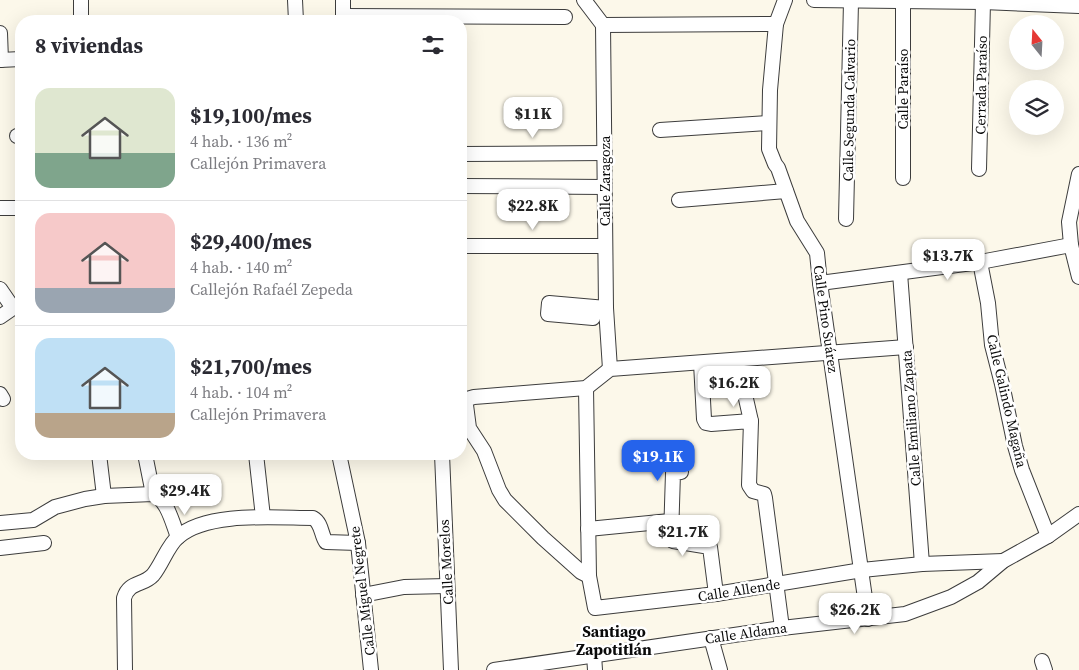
<!DOCTYPE html>
<html lang="es">
<meta charset="utf-8">
<style>
body{margin:0;font-family:"Source Serif 4",serif;background:#f2f2f3;color:#2b2b33;height:100vh;display:flex;flex-direction:column;font-size:19px;white-space:nowrap}
*{box-sizing:border-box;margin:0}
p{font-size:16px;color:#7c7c81}
.icon{flex:none;width:28px;height:28px;fill:none;stroke:currentColor;stroke-width:2;stroke-linecap:round;stroke-linejoin:round}
.map{position:relative;flex:1;overflow:hidden}
.details{position:absolute;left:15px;top:15px;width:452px;height:445px;display:flex;flex-direction:column;background:#fff;border-radius:20px;box-shadow:0 5px 20px #0002}
.details>*{flex:none}
.needle{width:32px;rotate:342deg}
.fabs{position:absolute;left:1009px;top:15px;display:grid;gap:10px}
.fabs a{display:grid;place-items:center;width:55px;height:55px;border-radius:50%;background:#fff;box-shadow:0 5px 20px #0002;font-size:25px}
.price{position:absolute;translate:-50% -42px;padding:0 11px;border-radius:10px;background:#fff;color:#222;font-size:16px;line-height:32px;filter:drop-shadow(0 1px 2px #0008)}
.price::after{content:'';position:absolute;left:50%;top:30px;width:15px;height:11px;margin-left:-8px;background:inherit;clip-path:polygon(0 0,100% 0,50% 100%)}
.price.selected{background:#2563eb;color:#fff}
ul{padding:0;list-style:none}
li{display:flex;align-items:center;gap:15px;height:125px;padding:0 20px}
li+li{border-top:1px solid #e1e1e2}
li span{display:grid;place-items:center;flex:none;width:140px;height:100px;border-radius:15px;color:#555}
li>.icon{margin-inline-start:auto}
span .icon{width:60px;height:60px;fill:#fffc;stroke-width:1}
li b{font-size:21px}
h2{display:flex;justify-content:space-between;align-items:center;height:60px;padding:0 20px;font-size:21px}
.map>svg:first-child{display:block}
</style>
<div class="map">
<svg width="1079" height="670" viewBox="0 0 1079 670">
<rect width="100%" height="100%" fill="#fcf8ea"/>
<g fill="none" stroke-linecap="round" stroke-linejoin="round">
<g stroke="#3d3d3d" stroke-width="16">
<g id="minor">
<path d="M81,0V21"/>
<path d="M295,0L296,21"/>
<path d="M584,0L603,25L606,308L610,369"/>
<path d="M785,0L776,24L770,90L769,149L775,164L778,168L797,221L817,253L820,283L868,619"/>
<path d="M814,0L983,2L1079,6"/>
<path d="M343,16L565,17"/>
<path d="M343,21V0"/>
<path d="M603,25L776,24"/>
<path d="M0,33L1,60"/>
<path d="M0,60L21,59"/>
<path d="M660,130L769,123"/>
<path d="M17,136H21"/>
<path d="M461,154L605,153"/>
<path d="M979,169L983,2"/>
<path d="M1079,174L1069,222L1071,245L1079,277"/>
<path d="M903,178V1"/>
<path d="M461,186L605,187"/>
<path d="M679,200L786,191"/>
<path d="M0,208H21"/>
<path d="M846,219L851,2"/>
<path d="M461,246H605"/>
<path d="M980,262L988,303L992,345L1002,384L1015,446L1022,470L1048,536"/>
<path d="M900,273L922,564"/>
<path d="M820,283L980,262L1071,245"/>
<path d="M0,289L13,308L0,317"/>
<path d="M594,307L593,318L548,314L549,303L606,308"/>
<path d="M701,363L704,419L706,423L711,424L751,421L749,485L753,491L764,494L765,498L782,628"/>
<path d="M586,388L589,576L595,608L716,594L862,570L922,564L1003,561"/>
<path d="M744,390L751,421"/>
<path d="M0,394L3,399"/>
<path d="M99,454L104,496"/>
<path d="M145,454L153,494"/>
<path d="M256,454L263,517"/>
<path d="M339,454L358,543L371,670"/>
<path d="M442,454L451,670"/>
<path d="M681,472L673,473L671,537L673,541L710,547L716,594"/>
<path d="M0,523L33,520L55,507L85,499L104,496L153,494C168,501 172,522 178,537"/>
<path d="M588,529L670,521"/>
<path d="M0,548L44,543"/>
<path d="M589,576L581,572L543,538L505,500L499,490L484,451L469,428L466,405L467,399L474,397L586,388L610,369L906,347"/>
<path d="M363,595L404,587L447,586"/>
<path d="M711,638L720,670"/>
<path d="M594,655L595,670"/>
<path d="M1042,661L1045,670"/>
<path d="M125,670L124,598C129,581 143,586 153,575C162,564 168,545 178,537C207,511 277,518 313,518C322,523 321,535 326,542L358,543"/>
<path d="M494,670L782,628L905,614L951,597L978,582L1003,561L1048,536L1079,514"/>
</g>
</g>
<use href="#minor" stroke="#fff" stroke-width="14"/>
</g>
<g text-anchor="middle" stroke-width="5" stroke-linejoin="round" paint-order="stroke">
<g font-size="14" fill="#0a0a0a" stroke="#fff">
<text transform="translate(981 85) rotate(-89)" y="5">Cerrada Paraíso</text>
<text transform="translate(903 89) rotate(-90)" y="5">Calle Paraíso</text>
<text transform="translate(849 110) rotate(-89)" y="5">Calle Segunda Calvario</text>
<text transform="translate(605 181) rotate(-90)" y="5">Calle Zaragoza</text>
<text transform="translate(826 319) rotate(82)" y="5">Calle Pino Suárez</text>
<text transform="translate(1007 401) rotate(77)" y="5">Calle Galindo Magaña</text>
<text transform="translate(911 418) rotate(-94)" y="5">Calle Emiliano Zapata</text>
<text transform="translate(446 562) rotate(-93)" y="5">Calle Morelos</text>
<text transform="translate(739 590) rotate(-9)" y="5">Calle Allende</text>
<text transform="translate(362 591) rotate(-97)" y="5">Calle Miguel Negrete</text>
<text transform="translate(746 633) rotate(-8)" y="5">Calle Aldama</text>
</g>
<g font-size="16" font-weight="bold" fill="#0a0a0a" stroke="#fff">
<text x="614" y="637">Santiago<tspan x="614" dy="18">Zapotitlán</tspan></text>
</g>
</g>
</svg>
<div class="fabs">
<a><svg class="needle" viewBox="-14 -14 28 28"><path d="M0-13l5 13h-10z" fill="#e53935"/><path d="M0 13l5-13h-10z" fill="#7c7c81"/></svg></a>
<a><svg class="icon" aria-label="layers" viewBox="0 0 24 24"><path d="M12 4l9 5-9 5-9-5zM3 14l9 5 9-5"/></svg></a>
</div>
<b class="price" style="left:533px;top:139px">$11K</b>
<b class="price" style="left:533px;top:231px">$22.8K</b>
<b class="price" style="left:948px;top:281px">$13.7K</b>
<b class="price" style="left:734px;top:408px">$16.2K</b>
<b class="price selected" style="left:658px;top:482px">$19.1K</b>
<b class="price" style="left:185px;top:516px">$29.4K</b>
<b class="price" style="left:683px;top:557px">$21.7K</b>
<b class="price" style="left:855px;top:635px">$26.2K</b>
<section class="details">
<h2>8 viviendas<svg class="icon" aria-label="filters" viewBox="0 0 24 24"><path d="M4 7h16M4 17h16"/><circle cx="9" cy="7" r="2"/><circle cx="15" cy="17" r="2"/></svg></h2>
<ul>
<li><span style="background:linear-gradient(#dfe7d0 65%,#7fa58c 0)"><svg class="icon" aria-label="home" viewBox="0 0 24 24"><path d="M3 11l9-7 9 7M6 9v11h12V9"/></svg></span><div><b>$19,100/mes</b><p>4 hab. · 136 m²</p><p>Callejón Primavera</p></div></li>
<li><span style="background:linear-gradient(#f6c9c9 75%,#9aa5b1 0)"><svg class="icon" aria-label="home" viewBox="0 0 24 24"><path d="M3 11l9-7 9 7M6 9v11h12V9"/></svg></span><div><b>$29,400/mes</b><p>4 hab. · 140 m²</p><p>Callejón Rafaél Zepeda</p></div></li>
<li><span style="background:linear-gradient(#bfe0f5 75%,#b9a48a 0)"><svg class="icon" aria-label="home" viewBox="0 0 24 24"><path d="M3 11l9-7 9 7M6 9v11h12V9"/></svg></span><div><b>$21,700/mes</b><p>4 hab. · 104 m²</p><p>Callejón Primavera</p></div></li>
</ul>
</section>
</div>
